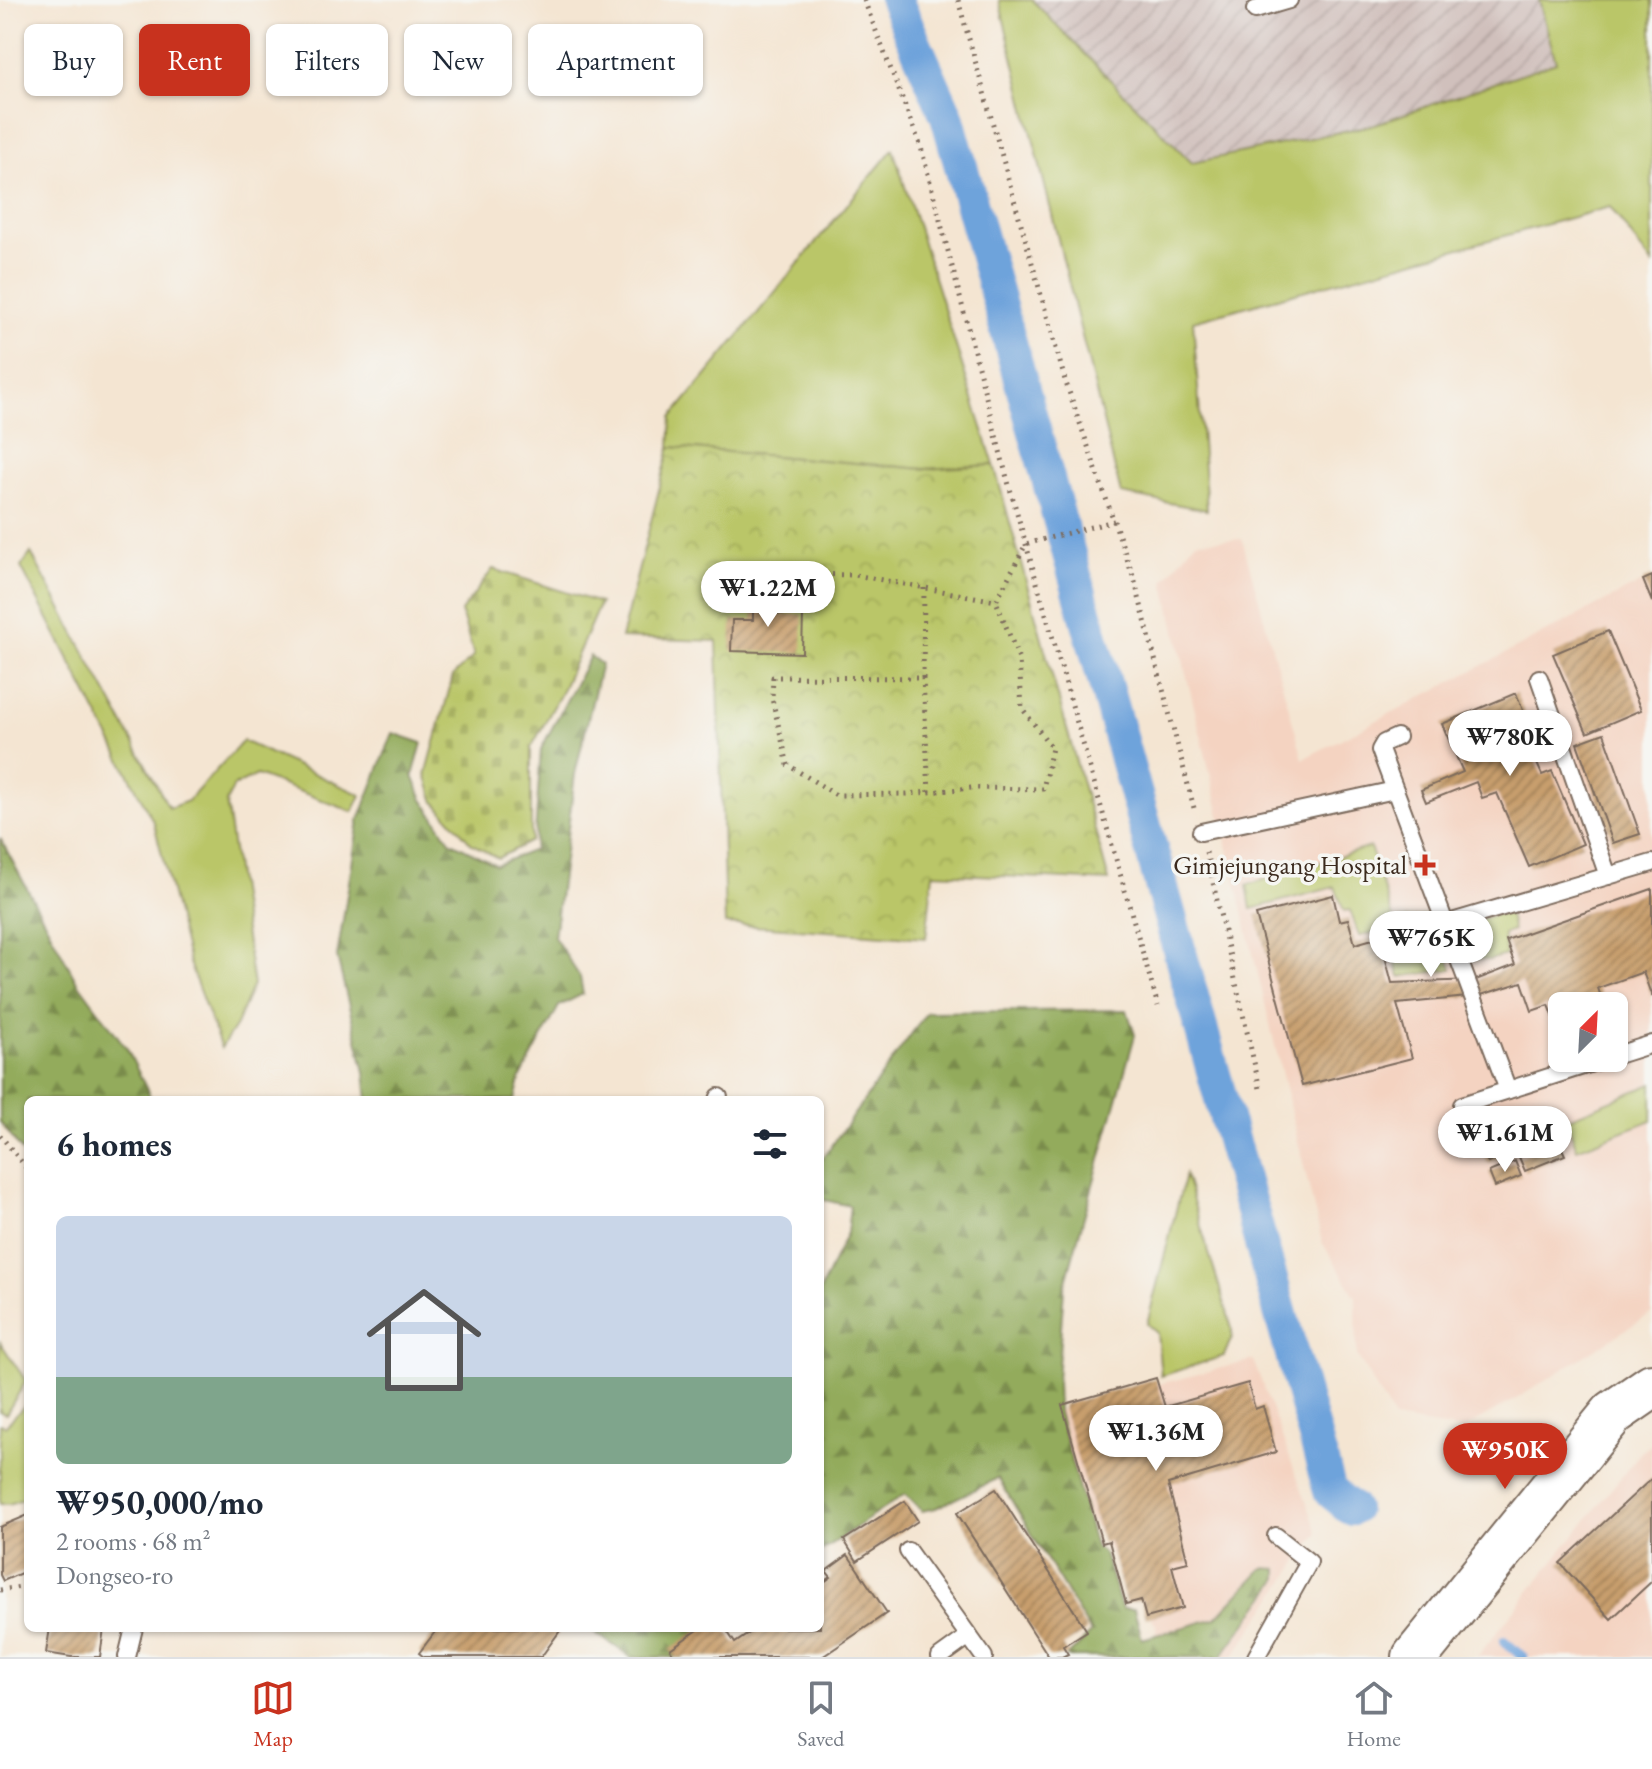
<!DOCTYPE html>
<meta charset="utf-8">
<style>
body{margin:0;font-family:"EB Garamond",serif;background:#f6f6f7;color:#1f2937;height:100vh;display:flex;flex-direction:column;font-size:30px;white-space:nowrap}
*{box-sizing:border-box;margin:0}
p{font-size:26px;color:#747a83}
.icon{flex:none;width:44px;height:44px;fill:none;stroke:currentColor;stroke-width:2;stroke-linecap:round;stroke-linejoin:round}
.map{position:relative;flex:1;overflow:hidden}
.sheet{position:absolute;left:24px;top:1096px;width:800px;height:536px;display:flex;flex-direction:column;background:#fff;border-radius:12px;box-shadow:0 2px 6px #0004}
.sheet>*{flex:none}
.hud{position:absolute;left:24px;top:24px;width:800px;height:72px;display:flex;gap:16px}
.needle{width:52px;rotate:24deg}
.tools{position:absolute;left:1548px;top:992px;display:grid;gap:16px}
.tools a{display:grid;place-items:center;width:80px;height:80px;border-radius:12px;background:#fff;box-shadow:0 2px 6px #0004;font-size:40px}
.price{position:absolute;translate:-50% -68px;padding:0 18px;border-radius:28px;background:#fff;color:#222;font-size:26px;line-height:52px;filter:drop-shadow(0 2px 4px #0008)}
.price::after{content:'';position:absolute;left:50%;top:48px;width:24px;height:18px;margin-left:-12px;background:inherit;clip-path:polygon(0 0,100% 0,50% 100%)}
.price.selected{background:#c8321e;color:#fff}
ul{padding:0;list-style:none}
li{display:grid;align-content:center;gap:16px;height:424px;padding:0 32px}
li+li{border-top:2px solid #e0e1e3}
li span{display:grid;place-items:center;height:248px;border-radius:12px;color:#555}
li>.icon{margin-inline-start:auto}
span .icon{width:144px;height:144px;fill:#fffc;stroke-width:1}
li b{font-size:34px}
h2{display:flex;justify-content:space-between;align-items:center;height:96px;padding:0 32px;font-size:34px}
.tag{padding:0 28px;border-radius:12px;background:#fff;box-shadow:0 2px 6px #0004;font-size:28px;line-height:72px}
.tag.selected{background:#c8321e;color:#fff}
.dock{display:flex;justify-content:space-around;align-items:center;height:112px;border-top:2px solid #e0e1e3;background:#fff;font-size:22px;color:#747a83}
.dock a{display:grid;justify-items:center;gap:4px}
.dock .selected{color:#c8321e}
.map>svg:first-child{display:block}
</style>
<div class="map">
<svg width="1652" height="1657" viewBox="0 0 1652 1657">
<defs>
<pattern id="industrial-furrows" width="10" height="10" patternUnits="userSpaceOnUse" patternTransform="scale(2)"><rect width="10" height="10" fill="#d0c0bc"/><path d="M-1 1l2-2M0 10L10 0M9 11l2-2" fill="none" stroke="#b4a5a1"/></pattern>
<pattern id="forest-firs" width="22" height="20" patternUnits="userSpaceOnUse" patternTransform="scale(2)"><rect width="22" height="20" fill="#93ab5c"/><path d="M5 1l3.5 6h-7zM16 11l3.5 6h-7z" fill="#798b4b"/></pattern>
<pattern id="cemetery-stones" width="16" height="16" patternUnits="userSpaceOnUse" patternTransform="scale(2)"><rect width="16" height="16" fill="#bac667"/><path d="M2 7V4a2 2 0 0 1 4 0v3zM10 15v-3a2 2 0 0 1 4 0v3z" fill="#a1aa59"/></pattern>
<pattern id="park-crowns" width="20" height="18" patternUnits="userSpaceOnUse" patternTransform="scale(2)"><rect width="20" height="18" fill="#bac667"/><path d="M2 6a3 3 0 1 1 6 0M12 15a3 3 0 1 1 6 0" fill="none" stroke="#a1aa59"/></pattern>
<pattern id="building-hatch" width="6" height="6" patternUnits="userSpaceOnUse" patternTransform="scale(2)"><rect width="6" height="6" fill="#c79e6d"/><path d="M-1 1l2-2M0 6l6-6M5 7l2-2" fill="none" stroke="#a38159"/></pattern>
</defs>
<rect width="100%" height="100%" fill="#f6f6f2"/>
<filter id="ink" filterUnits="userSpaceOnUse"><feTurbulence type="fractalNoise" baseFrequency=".0125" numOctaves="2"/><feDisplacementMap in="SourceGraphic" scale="16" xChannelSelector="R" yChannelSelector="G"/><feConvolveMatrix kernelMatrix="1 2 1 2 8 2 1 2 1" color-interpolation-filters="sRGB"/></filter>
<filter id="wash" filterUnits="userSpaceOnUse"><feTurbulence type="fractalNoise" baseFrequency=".006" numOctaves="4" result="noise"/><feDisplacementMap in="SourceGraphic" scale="32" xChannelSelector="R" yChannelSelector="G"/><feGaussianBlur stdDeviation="1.8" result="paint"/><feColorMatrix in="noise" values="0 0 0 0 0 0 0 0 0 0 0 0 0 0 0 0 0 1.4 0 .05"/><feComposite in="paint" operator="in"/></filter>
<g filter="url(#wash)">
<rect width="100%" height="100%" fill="#f4e5d2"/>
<g fill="#f4d3c1" fill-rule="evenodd">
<path d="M1242,539L1303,759L1652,577V1313L1521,1396L1462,1430L1394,1419L1357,1355L1356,1297L1322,1242L1164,581L1196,541ZM1562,1006H1614V1058H1562Z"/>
<path d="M1253,1360L1318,1533L1233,1657H1158L1156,1625L1027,1418Z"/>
<path d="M1652,1444V1657H1477L1641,1452Z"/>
</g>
<path fill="url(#industrial-furrows)" d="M1032,0H1539L1556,61L1372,125L1192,163Z"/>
<g fill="#bac667" stroke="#7a7842" stroke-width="2">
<path d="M999,0H1032L1192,163L1372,125L1556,62L1539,0H1652V264L1610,207L1193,321L1207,510L1121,494Z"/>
<path d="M893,149L994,465L924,469L670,447L672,417Z"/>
<path d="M31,553L169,808L188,801L243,741L361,795L353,812L257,775L234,786L226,802L253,985L236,1025L221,1048L189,963L154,823L21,567Z"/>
<path d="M1370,847L1394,921L1432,914L1452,969L1400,977L1385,931L1359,936L1350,910L1344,911L1335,887L1251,909L1247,885Z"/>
<path d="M1503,912L1509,915L1513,931L1503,934L1506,955L1489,960L1466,959L1453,928Z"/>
<path d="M1652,1084V1120L1577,1149L1566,1119Z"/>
<path d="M1185,1175L1232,1328V1337L1224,1356L1161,1376L1157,1333L1147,1324Z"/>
<path d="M0,1342L26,1381L6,1414L0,1412Z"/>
<path d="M28,1402V1497L9,1504H0V1424L5,1426Z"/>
</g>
<g fill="url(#forest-firs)" stroke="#676a3d" stroke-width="2">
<path d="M590,656L601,664L575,774L554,937L580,977L583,994L559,1006L520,1079L515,1100H368L365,1072L337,957L359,820L393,733L422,743L413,776L422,798L450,841L496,865L534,850L541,749Z"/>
<path d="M0,838L76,980L127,1049L149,1094V1100H28V1159L0,1122Z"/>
<path d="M1127,1010L1135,1035L1064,1288L1057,1380L1058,1412L1095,1547L1104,1554L1122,1609H1134L1142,1639L1216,1618L1263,1568L1278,1569V1580L1221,1657H1067L1091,1633L998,1478L936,1508L922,1511L905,1494L820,1552V1291L847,1233L850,1206L820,1199V1162L927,1012Z"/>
<path d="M588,1628H721L683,1657H631Z"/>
</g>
<path fill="url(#cemetery-stones)" stroke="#7a7842" stroke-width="2" d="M493,569L600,603L560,695L531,748V841L498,858L471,843L435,802L426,775L453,676L474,656L461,612Z"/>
<path fill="url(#park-crowns)" stroke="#7a7842" stroke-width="2" d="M670,447L924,469L994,465L1109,881L933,873L926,938L725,924L717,641L621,638Z"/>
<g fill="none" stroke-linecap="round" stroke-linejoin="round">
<path stroke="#6ea3db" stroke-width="10" d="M1504,1641L1523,1657"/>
<path stroke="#6ea3db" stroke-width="34" d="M896,0L947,116L1330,1491L1352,1509"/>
</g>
<g id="blocks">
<g fill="url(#building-hatch)">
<path d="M1652,576V602L1643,580Z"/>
<path d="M753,596L780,597L779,614H803L802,653L731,651L732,620H753Z"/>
<path d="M1608,631L1641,710L1587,733L1553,654Z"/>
<path d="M1516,693L1536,742L1529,745L1542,775L1552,771L1583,844L1529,867L1497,793L1482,798L1476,782L1426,802L1421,790L1463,772L1442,724Z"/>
<path d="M1604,733L1640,834L1613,843L1577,743Z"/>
<path d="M1652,889V997L1643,972L1598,988L1604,1006H1562V1030L1559,1031L1549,1005L1532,1011L1522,982L1478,996L1397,1004L1412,1058L1302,1086L1256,915L1333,895L1339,921L1348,919L1355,944L1380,937L1392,983L1476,980L1515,965L1506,940Z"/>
<path d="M1511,1133L1519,1150L1488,1163L1480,1145Z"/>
<path d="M1558,1140L1565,1155L1525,1171L1519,1157Z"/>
<path d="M1515,1161L1521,1176L1495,1187L1489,1172Z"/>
<path d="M1156,1378L1165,1407L1248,1383L1255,1409L1263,1406L1276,1452L1168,1484L1188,1562L1172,1566L1183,1608L1146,1618L1141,1600L1126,1604L1109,1541L1102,1543L1062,1405Z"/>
<path d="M1652,1478V1581L1611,1619L1560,1563Z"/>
<path d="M996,1489L1087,1631L1063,1646L1068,1654L1062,1657H1049L957,1513Z"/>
<path d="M905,1501L918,1521L857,1561L844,1540Z"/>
<path d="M28,1515V1570L3,1581L0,1575V1527Z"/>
<path d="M848,1555L887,1613L822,1657H675L670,1649L701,1628H725L735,1643L757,1628H820V1585L831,1577L826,1571Z"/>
<path d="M50,1628H104L100,1657H71L46,1653Z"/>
<path d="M438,1628H562L541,1657H424L419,1653Z"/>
</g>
</g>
</g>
<g filter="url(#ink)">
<use href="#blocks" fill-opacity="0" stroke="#7c6b5d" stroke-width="2"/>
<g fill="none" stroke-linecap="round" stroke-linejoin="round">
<g stroke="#7c6b5d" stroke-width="20">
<g id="service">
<path d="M1255,10L1289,0"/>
<path d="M1539,678L1608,876"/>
<path d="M1397,737L1384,743L1380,750L1508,1090"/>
<path d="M1201,832L1395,790"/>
<path d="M1445,924L1652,863"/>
<path d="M1614,1056L1652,1044"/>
<path d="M718,1100L719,1097"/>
<path d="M1462,1105L1608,1058"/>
<path d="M908,1551L984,1657"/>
<path d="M127,1657L134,1628"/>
<path d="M940,1657L969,1636"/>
<path d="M1256,1657L1309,1562L1276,1536"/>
</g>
</g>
<g stroke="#7c6b5d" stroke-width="48">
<path id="secondary" d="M1415,1657L1613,1413L1652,1386"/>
</g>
<g stroke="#7c6b5d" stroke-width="5" stroke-dasharray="2 6" stroke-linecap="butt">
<path d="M864,0L921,147L1007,478L1158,1006"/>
<path d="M958,0L1065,380L1135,582L1195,812"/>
<path d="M800,574L855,575L996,601L1026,544L1114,521"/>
<path d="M924,588L923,678L773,677L772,699L788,765L836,795L907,794L972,788L1043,789L1052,748L1022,708L1019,659L996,601"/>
<path d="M923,678L929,792"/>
<path d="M1206,852L1261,1093"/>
<path d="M0,1135L28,1170"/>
<path d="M0,1590L28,1586"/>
</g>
<use href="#service" stroke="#fff" stroke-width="16"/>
<use href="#secondary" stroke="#fff" stroke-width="44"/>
</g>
</g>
<path fill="#c8321e" stroke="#f6f6f2" stroke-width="3" d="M1421 853h8v8h8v8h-8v8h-8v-8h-8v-8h8z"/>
<g text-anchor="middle" stroke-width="7" stroke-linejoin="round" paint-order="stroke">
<g font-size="26" fill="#3b2a1e" stroke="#f6f6f2" text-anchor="end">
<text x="1407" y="874">Gimjejungang Hospital</text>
</g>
</g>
</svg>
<div class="tools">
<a><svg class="needle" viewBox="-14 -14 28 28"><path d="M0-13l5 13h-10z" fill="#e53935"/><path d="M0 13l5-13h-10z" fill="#747a83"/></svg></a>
</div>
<b class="price" style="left:768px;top:629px">₩1.22M</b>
<b class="price" style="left:1510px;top:778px">₩780K</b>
<b class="price" style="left:1431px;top:979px">₩765K</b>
<b class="price" style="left:1505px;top:1174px">₩1.61M</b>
<b class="price" style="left:1156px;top:1473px">₩1.36M</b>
<b class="price selected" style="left:1505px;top:1491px">₩950K</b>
<div class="hud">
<a class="tag">Buy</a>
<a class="tag selected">Rent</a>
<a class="tag">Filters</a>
<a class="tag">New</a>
<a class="tag">Apartment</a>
</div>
<section class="sheet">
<h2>6 homes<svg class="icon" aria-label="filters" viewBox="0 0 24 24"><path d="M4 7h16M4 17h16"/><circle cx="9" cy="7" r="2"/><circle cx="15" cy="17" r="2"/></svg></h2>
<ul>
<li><span style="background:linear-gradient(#c9d6e8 65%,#7fa58c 0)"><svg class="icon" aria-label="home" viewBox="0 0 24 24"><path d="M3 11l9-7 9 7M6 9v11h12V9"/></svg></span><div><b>₩950,000/mo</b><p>2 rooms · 68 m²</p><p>Dongseo-ro</p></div></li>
</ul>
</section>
</div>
<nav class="dock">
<a class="selected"><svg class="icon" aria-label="map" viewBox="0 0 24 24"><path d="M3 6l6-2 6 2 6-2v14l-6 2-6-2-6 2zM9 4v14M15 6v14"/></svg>Map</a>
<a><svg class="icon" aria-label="saved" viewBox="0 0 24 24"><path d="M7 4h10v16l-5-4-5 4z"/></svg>Saved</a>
<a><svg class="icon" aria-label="home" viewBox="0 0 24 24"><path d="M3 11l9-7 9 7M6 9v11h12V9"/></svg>Home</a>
</nav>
